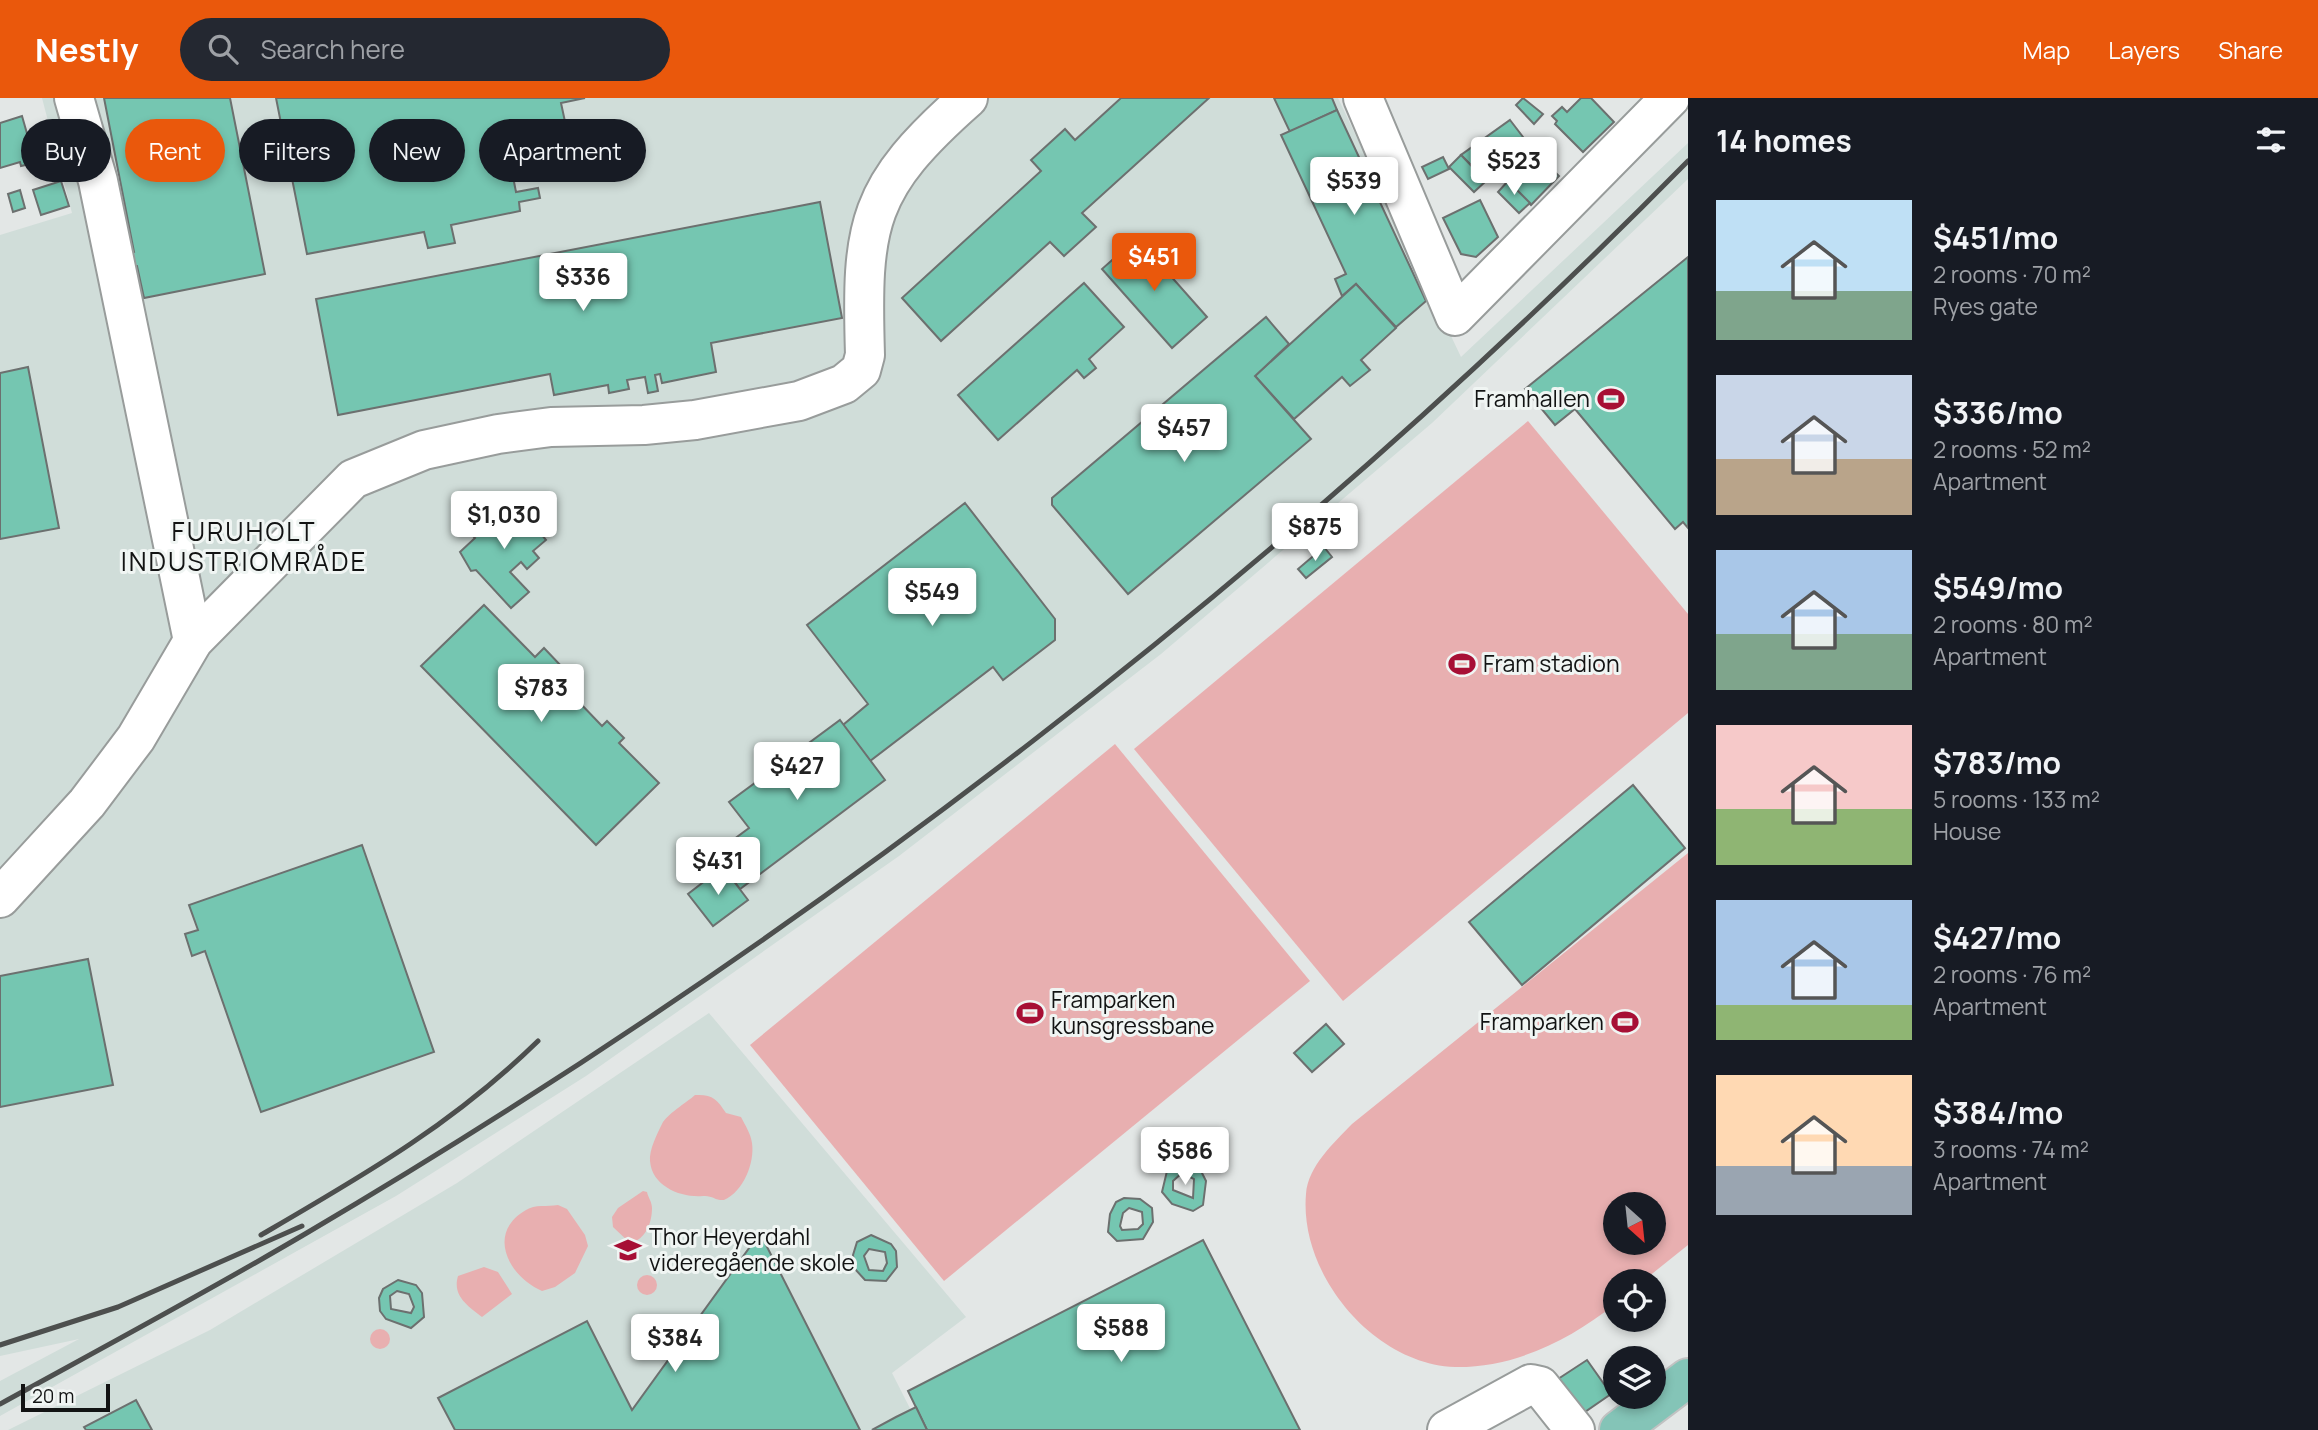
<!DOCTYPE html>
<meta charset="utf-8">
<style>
body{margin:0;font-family:Manrope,sans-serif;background:#242831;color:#f1f3f6;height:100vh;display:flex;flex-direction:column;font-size:26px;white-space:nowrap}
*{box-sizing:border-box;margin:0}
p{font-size:23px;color:#9ea1a6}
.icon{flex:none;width:38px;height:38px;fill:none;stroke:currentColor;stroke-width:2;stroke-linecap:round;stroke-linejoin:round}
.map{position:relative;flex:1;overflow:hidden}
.drawer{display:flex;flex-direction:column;background:#171b24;width:630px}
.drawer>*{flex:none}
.top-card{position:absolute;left:21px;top:21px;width:665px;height:63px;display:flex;gap:14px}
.needle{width:46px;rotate:153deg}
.tools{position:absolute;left:1603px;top:1094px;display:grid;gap:14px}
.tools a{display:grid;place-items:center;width:63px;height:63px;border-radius:50%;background:#171b24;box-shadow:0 4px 10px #0003;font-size:35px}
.scale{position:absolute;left:21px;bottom:18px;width:89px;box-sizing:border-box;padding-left:7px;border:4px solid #121313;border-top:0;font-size:19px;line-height:24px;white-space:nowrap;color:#121313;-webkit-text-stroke:5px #f0f5f3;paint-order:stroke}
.price{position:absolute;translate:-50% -60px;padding:0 16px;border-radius:7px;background:#fff;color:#222;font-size:23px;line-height:46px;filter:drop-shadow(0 2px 4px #0008)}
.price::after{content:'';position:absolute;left:50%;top:42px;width:21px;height:16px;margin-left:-10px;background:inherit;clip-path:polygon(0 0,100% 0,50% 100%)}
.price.active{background:#ea580c;color:#fff}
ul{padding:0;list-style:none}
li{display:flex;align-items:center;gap:21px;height:175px;padding:0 28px}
li span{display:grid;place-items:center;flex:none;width:196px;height:140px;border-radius:0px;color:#555}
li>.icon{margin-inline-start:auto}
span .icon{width:84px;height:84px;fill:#fffc;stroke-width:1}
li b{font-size:30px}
h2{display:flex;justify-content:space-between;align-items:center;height:84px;padding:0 28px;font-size:30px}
.tag{padding:0 24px;border-radius:32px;background:#171b24;box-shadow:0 4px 10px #0003;font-size:24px;line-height:63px}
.tag.active{background:#ea580c;color:#fff}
header{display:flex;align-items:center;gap:42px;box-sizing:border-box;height:98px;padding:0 35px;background:#ea580c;color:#fff}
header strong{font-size:33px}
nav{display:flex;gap:38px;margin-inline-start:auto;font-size:24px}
.search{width:490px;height:63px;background:#242831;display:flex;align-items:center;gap:18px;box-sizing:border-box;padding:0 24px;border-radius:38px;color:#9ea1a6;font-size:26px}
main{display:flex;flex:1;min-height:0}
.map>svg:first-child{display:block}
</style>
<header>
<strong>Nestly</strong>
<div class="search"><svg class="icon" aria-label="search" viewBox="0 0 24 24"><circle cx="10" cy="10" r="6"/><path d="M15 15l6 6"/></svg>Search here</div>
<nav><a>Map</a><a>Layers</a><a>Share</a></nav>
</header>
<main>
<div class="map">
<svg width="1688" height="1332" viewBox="0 0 1688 1332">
<rect width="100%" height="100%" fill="#e3e7e6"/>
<g fill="#d0ddd9">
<path d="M42,0H1338L1461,259L1688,45V81L1432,325L1161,556L899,758L586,978L396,1098L0,1318V1283L79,1241L0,1258V137L72,115Z"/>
<path d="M709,915L966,1219L892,1275L921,1332H8L210,1232L457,1085Z"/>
</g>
<g fill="#e8afb0" fill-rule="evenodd">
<path d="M1528,323L1688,516V615L1343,903L1134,651Z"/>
<path d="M1115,646L1310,883L944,1183L750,947Z"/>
<path d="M1688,755V1147L1643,1183H1615V1206C1570,1242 1514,1270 1455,1269C1373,1266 1299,1176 1306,1096C1308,1068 1334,1045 1352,1026ZM1615,1106H1654V1144H1615Z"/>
<path d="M695,997C712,996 717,1001 726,1015L741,1019C745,1027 751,1036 752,1045C755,1065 743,1094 724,1102C716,1103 712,1097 703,1098C682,1100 652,1089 650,1063C649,1052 657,1036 662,1026C667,1016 686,1005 695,997Z"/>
<path d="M643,1093L647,1094C648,1099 652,1104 652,1110C652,1124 646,1142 630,1145L613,1129L612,1119L618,1110Z"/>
<path d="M558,1107L567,1111L585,1137L588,1148L575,1175L555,1189L542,1193C508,1178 486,1135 526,1112C535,1106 547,1109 558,1107Z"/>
<path d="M484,1169L498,1174L512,1196L482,1219C468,1208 452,1198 458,1178Z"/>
<circle cx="647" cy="1187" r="10"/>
<circle cx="380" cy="1241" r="10"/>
</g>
<g fill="#75c6b1" stroke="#6c706f" stroke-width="2" fill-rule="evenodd">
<path d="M104,0H230L265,176L144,200L137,168L129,169L127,155L134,154Z"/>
<path d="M276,0H585L561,5L567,33L537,39L534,27L504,33L516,94L538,90L540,100L519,104L520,113L451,127L455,145L428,150L424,134L307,156Z"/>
<path d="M1121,0H1209L1082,115L1096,129L1064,158L1050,144L941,243L902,200L1041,73L1031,62L1065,31L1075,42Z"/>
<path d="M1274,0H1332L1337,12L1290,34Z"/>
<path d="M1523,0L1543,16L1534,26L1516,7Z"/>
<path d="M1581,0H1591L1614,24L1583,54L1555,26L1557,23L1552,18L1562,9L1567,14Z"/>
<path d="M1337,12L1426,203L1396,229L1356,186L1342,198L1335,181L1346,176L1281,37Z"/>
<path d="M22,18L34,60L29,61L30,66L21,68L20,64L0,70V25Z"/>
<path d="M1510,22L1523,39L1476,72L1461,57Z"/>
<path d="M1527,47L1559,78L1531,107L1506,82L1515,72L1508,66Z"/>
<path d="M1461,57L1486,83L1474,94L1449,69Z"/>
<path d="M1443,59L1449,71L1428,81L1422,69Z"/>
<path d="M61,83L69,108L41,117L33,92Z"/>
<path d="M1508,83L1530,105L1519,115L1498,94Z"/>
<path d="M20,92L25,110L13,114L8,96Z"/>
<path d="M1480,102L1498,139L1476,159L1461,156L1443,120Z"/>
<path d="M820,104L842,220L711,245L716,274L662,285L660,276L655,277L658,293L648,295L645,279L627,282L629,291L609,295L608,287L554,297L550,276L338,317L316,201Z"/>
<path d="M1137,140L1207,219L1172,250L1102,171Z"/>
<path d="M1688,159V430L1683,424L1675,431L1575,311L1555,327L1525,291Z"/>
<path d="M1084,185L1124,229L1089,261L1096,270L1084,280L1077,272L998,342L958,297Z"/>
<path d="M1356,186L1396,230L1361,262L1370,272L1350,288L1342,279L1294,321L1255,278Z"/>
<path d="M1266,219L1289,246L1255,278L1311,341L1128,496L1052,407V400Z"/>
<path d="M28,269L59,430L0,441V275Z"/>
<path d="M965,405L1055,521V542L1003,582L993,569L870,663L843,627L868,606L807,527Z"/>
<path d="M513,406L533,428L539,422L547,431L541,436L546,442L533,453L539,460L527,471L521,464L510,474L529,494L511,510L476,472L471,473L460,454L475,440L470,435L493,414L498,420Z"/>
<path d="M1324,449L1332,459L1306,480L1298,471Z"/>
<path d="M484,507L535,559L544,550L563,570L554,578L602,628L607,623L624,640L619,645L659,685L596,747L421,568Z"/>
<path d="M840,622L885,682L740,791L714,756L749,730L729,704Z"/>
<path d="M1633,687L1685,750L1522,887L1469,824Z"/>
<path d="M362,747L434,954L261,1014L205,853L192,858L185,836L198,832L189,807Z"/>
<path d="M723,769L748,802L713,828L688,796Z"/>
<path d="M88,861L113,987L0,1009V878Z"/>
<path d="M1326,926L1344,946L1312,974L1294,955Z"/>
<path d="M1182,1065L1201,1073L1206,1083L1203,1107L1193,1113L1172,1106L1162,1094L1167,1073L1174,1067ZM1182,1075L1194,1081L1193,1100L1173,1092V1083Z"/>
<path d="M1124,1100L1140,1101L1152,1110L1153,1124L1143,1141L1117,1143L1108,1134L1110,1116L1116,1104ZM1129,1110L1142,1114L1143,1126L1138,1131L1122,1132L1120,1128L1123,1115Z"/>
<path d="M760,1135L860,1332H455L438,1300L587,1223L632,1312Z"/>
<path d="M871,1137L891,1146L896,1153L897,1169L886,1183L865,1182L855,1171L853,1157L857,1144ZM869,1151L885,1154L887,1165L883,1173L869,1172L864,1158Z"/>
<path d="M1203,1142L1300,1332H927L908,1293Z"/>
<path d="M398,1182L416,1187L422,1195L424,1219L411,1230L386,1221L380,1213L379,1200L383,1191ZM397,1193L409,1196L414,1209L411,1215L391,1211L390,1198Z"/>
<path d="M1587,1262L1611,1296L1579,1318L1555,1283Z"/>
<path d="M136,1302L152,1332H86L84,1329Z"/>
<path d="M916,1309L927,1332H872L896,1319Z"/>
</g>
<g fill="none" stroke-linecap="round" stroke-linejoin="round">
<g stroke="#989c9b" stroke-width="42">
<g id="minor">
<path d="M74,0L98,83L193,543"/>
<path d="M1363,0L1455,218L1670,0"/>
<path d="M0,800L87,705L136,640L193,543L353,381L424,352L498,336L551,329L644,327L695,322L799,303L844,286L861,272L865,257C861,125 866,90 968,0"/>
<path d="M1447,1332L1531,1286L1540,1288L1575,1332"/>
</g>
</g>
<g stroke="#c1c2c2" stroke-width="42">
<path id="major" d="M1619,1332L1688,1280"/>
</g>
<use href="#minor" stroke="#fff" stroke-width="38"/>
<use href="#major" stroke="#84c4b7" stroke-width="38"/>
<g stroke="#4d4f4e" stroke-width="5">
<path d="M261,1137C364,1077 452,1027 538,943"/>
<path d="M0,1247L118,1209L302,1128"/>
<path d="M0,1306C102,1250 205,1195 305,1136C803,843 1283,475 1688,63"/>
</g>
</g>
<defs>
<g id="stadium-bare" transform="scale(2.1)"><path d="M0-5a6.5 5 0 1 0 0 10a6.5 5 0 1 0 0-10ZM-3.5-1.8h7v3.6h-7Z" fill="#a70f35" stroke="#f0f5f3" stroke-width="2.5" paint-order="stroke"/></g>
<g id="school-bare" transform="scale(2.1)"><path d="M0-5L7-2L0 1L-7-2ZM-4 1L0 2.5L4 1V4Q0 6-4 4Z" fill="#a70f35" stroke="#f0f5f3" stroke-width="2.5" paint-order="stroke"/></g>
</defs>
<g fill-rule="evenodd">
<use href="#stadium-bare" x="1611" y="301"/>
<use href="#stadium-bare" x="1462" y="566"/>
<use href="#stadium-bare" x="1030" y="915"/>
<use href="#stadium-bare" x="1625" y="924"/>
<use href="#school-bare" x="628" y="1152"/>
</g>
<g text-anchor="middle" stroke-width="6" stroke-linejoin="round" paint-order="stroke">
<g font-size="23" fill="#121313" stroke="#f0f5f3" text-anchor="start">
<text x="1590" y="309" text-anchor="end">Framhallen</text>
<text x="1483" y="574">Fram stadion</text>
<text x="1051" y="910">Framparken<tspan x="1051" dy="26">kunsgressbane</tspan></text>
<text x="1604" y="932" text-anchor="end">Framparken</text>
<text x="649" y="1147">Thor Heyerdahl<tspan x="649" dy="26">videregående skole</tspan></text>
</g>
<g font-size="26" letter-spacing="2" fill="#121313" stroke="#f0f5f3">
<text x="244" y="443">FURUHOLT<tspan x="244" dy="30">INDUSTRIOMRÅDE</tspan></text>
</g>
</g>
</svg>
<div class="tools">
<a><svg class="needle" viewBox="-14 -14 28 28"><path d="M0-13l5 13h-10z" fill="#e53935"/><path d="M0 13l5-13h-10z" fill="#9ea1a6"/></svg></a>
<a><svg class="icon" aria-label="locate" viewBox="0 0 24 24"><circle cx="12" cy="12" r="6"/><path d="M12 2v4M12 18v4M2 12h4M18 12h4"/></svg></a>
<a><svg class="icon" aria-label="layers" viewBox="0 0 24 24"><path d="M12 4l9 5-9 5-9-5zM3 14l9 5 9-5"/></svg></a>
</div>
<div class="scale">20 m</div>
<b class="price" style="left:1514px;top:99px">$523</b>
<b class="price" style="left:1354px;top:119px">$539</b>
<b class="price active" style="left:1154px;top:195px">$451</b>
<b class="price" style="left:583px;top:215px">$336</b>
<b class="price" style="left:1184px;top:366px">$457</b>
<b class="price" style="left:504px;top:453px">$1,030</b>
<b class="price" style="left:1315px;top:465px">$875</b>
<b class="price" style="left:932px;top:530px">$549</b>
<b class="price" style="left:541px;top:626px">$783</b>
<b class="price" style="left:797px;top:704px">$427</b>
<b class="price" style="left:718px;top:799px">$431</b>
<b class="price" style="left:1185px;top:1089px">$586</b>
<b class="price" style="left:1121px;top:1266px">$588</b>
<b class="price" style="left:675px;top:1276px">$384</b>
<div class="top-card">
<a class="tag">Buy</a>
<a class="tag active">Rent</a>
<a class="tag">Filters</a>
<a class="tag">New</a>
<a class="tag">Apartment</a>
</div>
</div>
<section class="drawer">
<h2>14 homes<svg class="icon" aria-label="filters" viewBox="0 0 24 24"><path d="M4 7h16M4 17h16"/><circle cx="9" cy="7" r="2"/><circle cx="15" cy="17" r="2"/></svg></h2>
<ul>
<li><span style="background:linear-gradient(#bfe0f5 65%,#7fa58c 0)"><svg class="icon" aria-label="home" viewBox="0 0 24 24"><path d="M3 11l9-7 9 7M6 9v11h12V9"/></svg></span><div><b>$451/mo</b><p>2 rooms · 70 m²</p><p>Ryes gate</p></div></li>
<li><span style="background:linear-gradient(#c9d6e8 60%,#b9a48a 0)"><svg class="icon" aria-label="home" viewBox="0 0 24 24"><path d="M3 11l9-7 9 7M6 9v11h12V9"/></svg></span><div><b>$336/mo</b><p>2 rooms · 52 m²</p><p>Apartment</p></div></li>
<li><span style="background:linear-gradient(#a9c7e8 60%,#7fa58c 0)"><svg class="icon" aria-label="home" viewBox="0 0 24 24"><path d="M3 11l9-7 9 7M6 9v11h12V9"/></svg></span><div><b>$549/mo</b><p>2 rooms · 80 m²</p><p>Apartment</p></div></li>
<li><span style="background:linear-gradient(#f6c9c9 60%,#8fb573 0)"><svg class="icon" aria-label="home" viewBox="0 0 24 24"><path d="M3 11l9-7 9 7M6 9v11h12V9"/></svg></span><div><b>$783/mo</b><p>5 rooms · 133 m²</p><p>House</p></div></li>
<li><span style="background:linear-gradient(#a9c7e8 75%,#8fb573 0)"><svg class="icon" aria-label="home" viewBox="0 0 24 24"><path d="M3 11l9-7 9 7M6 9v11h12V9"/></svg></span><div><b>$427/mo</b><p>2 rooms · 76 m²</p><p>Apartment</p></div></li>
<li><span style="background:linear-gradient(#ffd9b3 65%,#9aa5b1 0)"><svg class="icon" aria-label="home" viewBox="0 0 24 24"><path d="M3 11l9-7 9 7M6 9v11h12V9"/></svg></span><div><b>$384/mo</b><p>3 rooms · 74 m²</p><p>Apartment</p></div></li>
</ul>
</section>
</main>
